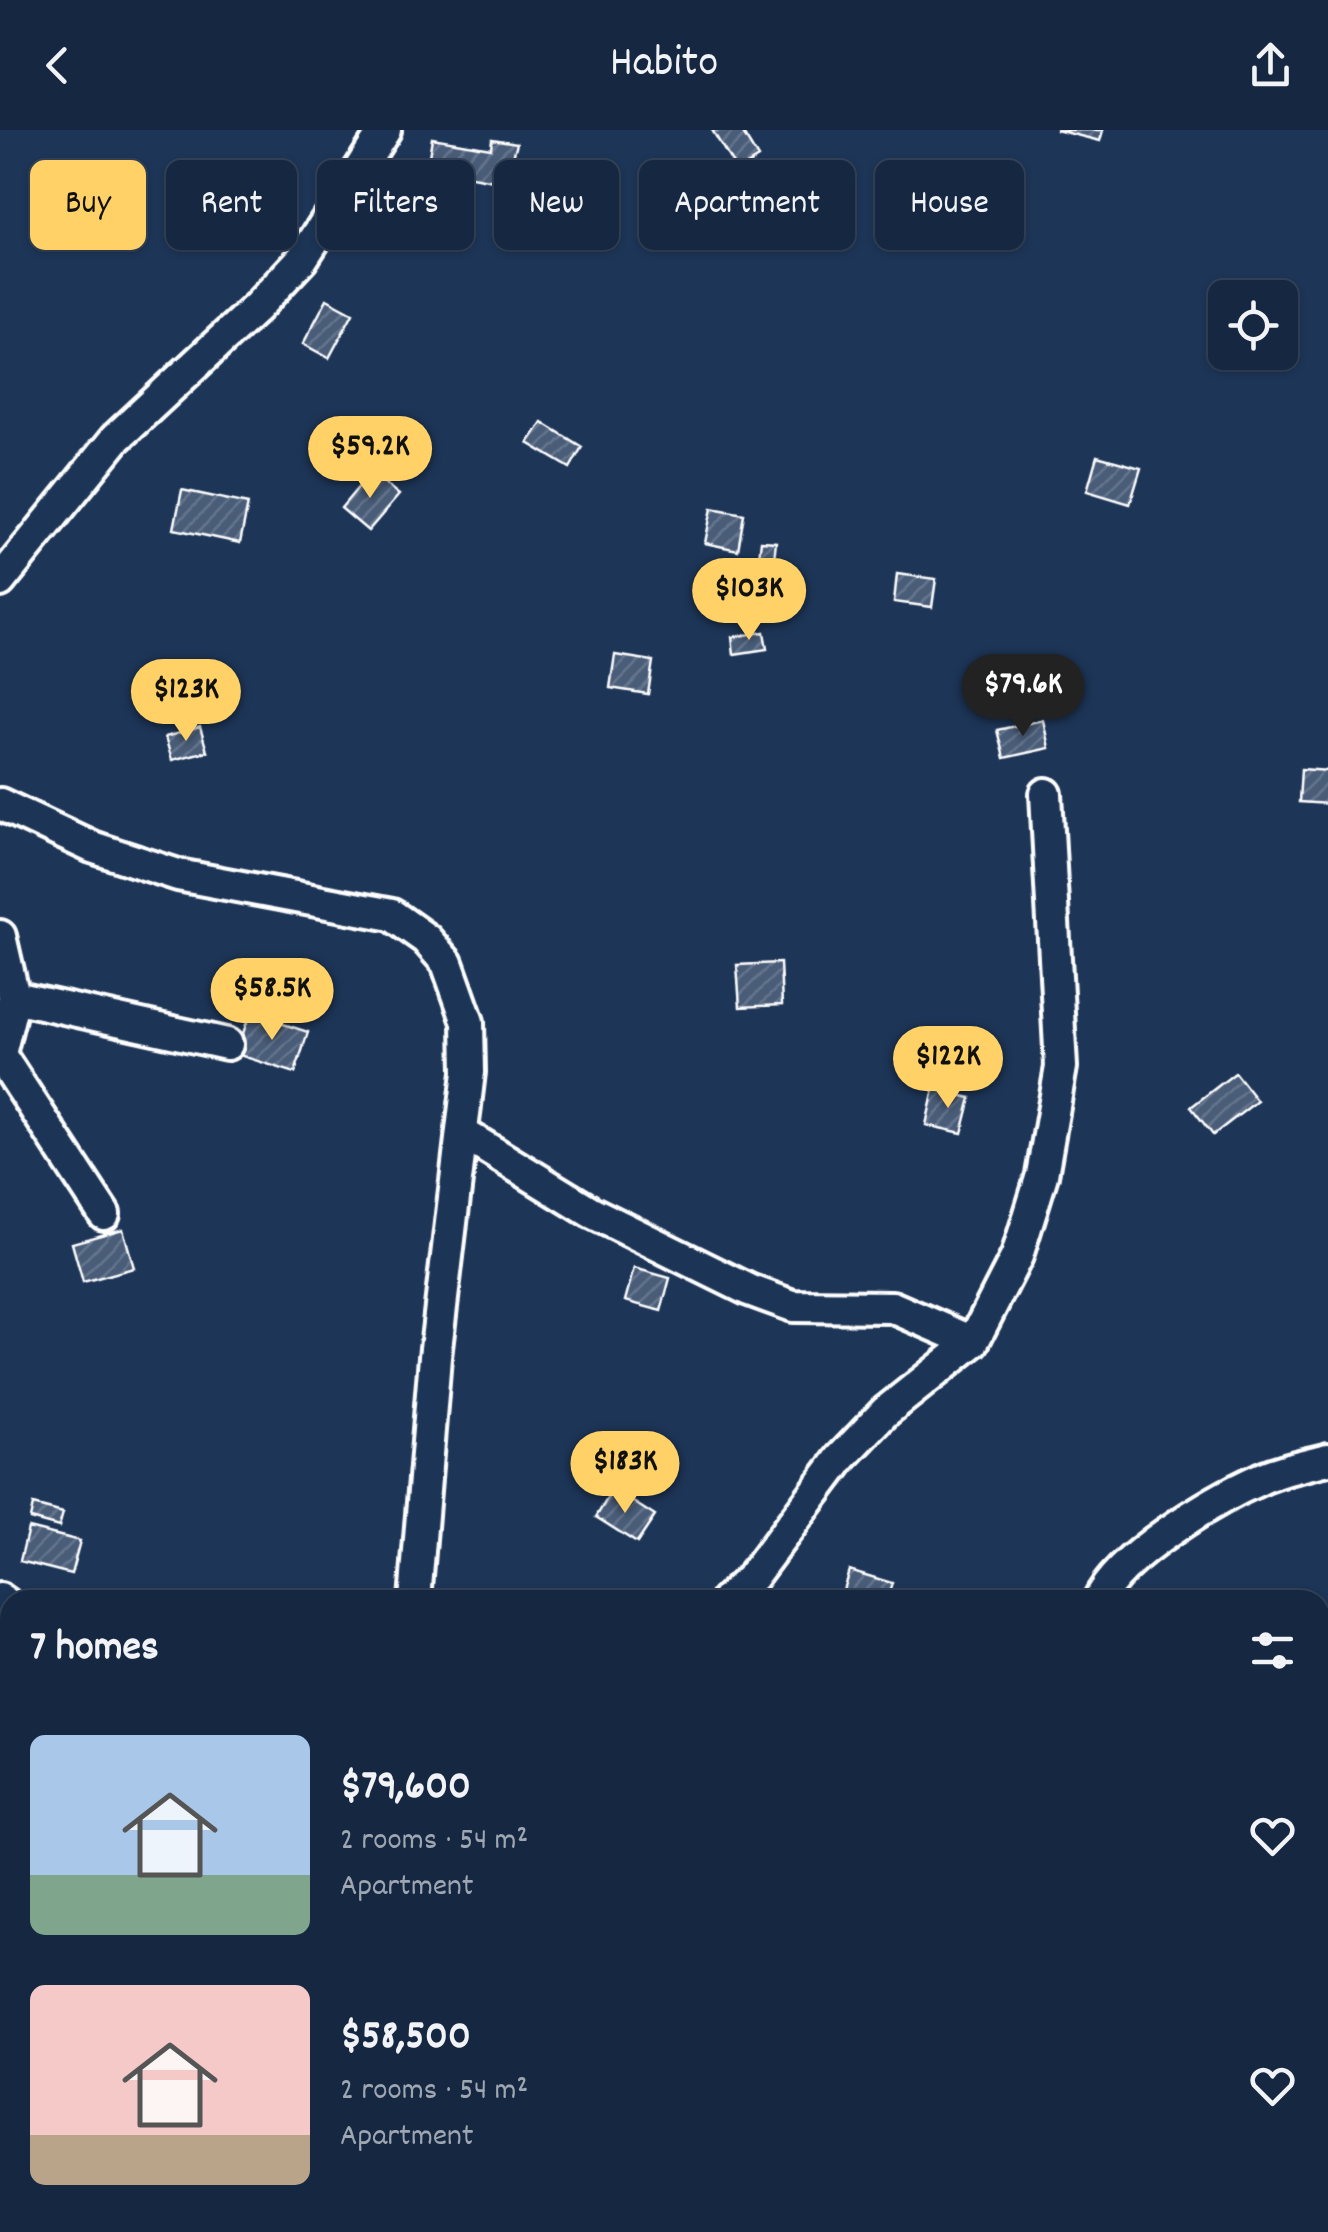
<!DOCTYPE html>
<html lang="en">
<head>
<meta charset="utf-8">
<style>
  body { margin:0; font-family:Dekko,sans-serif; background:#23344c; color:#f1f3f6; height:100vh; display:flex; flex-direction:column; font-size:38px; white-space:nowrap }
  * { box-sizing:border-box; margin:0 }
  p { font-size:32px; color:#9ea6b1 }
  .icon { flex:none; width:55px; height:55px; fill:none; stroke:currentColor; stroke-width:2; stroke-linecap:round; stroke-linejoin:round }
  .map { position:relative; flex:1; overflow:hidden }
  .details { position:absolute; left:0px; top:1460px; width:1330px; height:642px; display:flex; flex-direction:column; background:#162841; border-radius:30px 30px 0 0; box-shadow:0 2px 8px #0004,0 0 0 2px #35445a }
  .details>* { flex:none }
  .top-card { position:absolute; left:30px; top:30px; width:1270px; height:90px; display:flex; gap:20px }
  .buttons { position:absolute; left:1208px; top:150px; display:grid; gap:20px }
  .buttons a { display:grid; place-items:center; width:90px; height:90px; border-radius:15px; background:#162841; box-shadow:0 2px 8px #0004,0 0 0 2px #35445a; font-size:50px }
  .price { position:absolute; translate:-50% -85px; padding:0 22px; border-radius:35px; background:#ffd166; color:#111; font-size:32px; line-height:65px; filter:drop-shadow(0 2px 5px #0008) }
  .price::after { content:''; position:absolute; left:50%; top:60px; width:30px; height:22px; margin-left:-15px; background:inherit; clip-path:polygon(0 0,100% 0,50% 100%) }
  .price.current { background:#222; color:#fff }
  ul { padding:0; list-style:none }
  li { display:flex; align-items:center; gap:30px; height:250px; padding:0 30px }
  li span { display:grid; place-items:center; flex:none; width:280px; height:200px; border-radius:15px; color:#555 }
  li>.icon { margin-inline-start:auto }
  span .icon { width:120px; height:120px; fill:#fffc; stroke-width:1 }
  li b { font-size:42px }
  h2 { display:flex; justify-content:space-between; align-items:center; height:120px; padding:0 30px; font-size:42px }
  .tag { padding:0 35px; border-radius:15px; background:#162841; box-shadow:0 2px 8px #0004,0 0 0 2px #35445a; font-size:35px; line-height:90px }
  .tag.current { background:#ffd166; color:#111 }
  header { display:flex; justify-content:space-between; align-items:center; height:130px; padding:0 30px; background:#162841; font-size:45px; font-weight:600 }
  .map>svg:first-child { display:block }
  .building { fill:url(#building-hatch); stroke:#fff; stroke-width:2.5 }
  .lines { fill:none; stroke-linecap:round; stroke-linejoin:round }
  .street-casing { stroke:#fff; stroke-width:38 }
  .street { stroke:#1d3557; stroke-width:30 }
</style>
</head>
<body>
<header><svg class="icon" aria-label="back" viewBox="0 0 24 24"><path d="M15 5l-7 7 7 7"/></svg>Habito<svg class="icon" aria-label="share" viewBox="0 0 24 24"><path d="M12 15V3M7 8l5-5 5 5M5 13v7h14v-7"/></svg></header>
<div class="map">
<svg width="1328" height="2102" viewBox="0 0 1328 2102">
  <defs>
    <pattern id="building-hatch" width="6" height="6" patternUnits="userSpaceOnUse" patternTransform="scale(2.5)"><rect width="6" height="6" fill="#4a5d79"/><path d="M-1 1l2-2M0 6l6-6M5 7l2-2" fill="none" stroke="#65758d"/></pattern>
  </defs>
  <rect width="100%" height="100%" fill="#1d3557"/>
  <filter id="ink" filterUnits="userSpaceOnUse"><feTurbulence type="fractalNoise" baseFrequency=".01" numOctaves="2"/><feDisplacementMap in="SourceGraphic" scale="20" xChannelSelector="R" yChannelSelector="G"/><feConvolveMatrix kernelMatrix="1 2 1 2 8 2 1 2 1" color-interpolation-filters="sRGB"/></filter>
  <g filter="url(#ink)">
    <path class="building" d="M 712,0 L 741,0 L 758,28 L 737,41 Z
      M 1056,0 L 1103,0 L 1100,11 Z
      M 432,8 L 491,18 L 492,9 L 517,13 L 505,53 L 427,39 Z
      M 230,79 L 247,86 L 232,117 L 215,109 Z
      M 327,169 L 353,183 L 329,228 L 303,214 Z
      M 542,292 L 582,317 L 570,338 L 528,313 Z
      M 1097,326 L 1141,338 L 1130,374 L 1087,361 Z
      M 371,342 L 399,365 L 368,401 L 341,378 Z
      M 182,360 L 248,374 L 240,413 L 174,399 Z
      M 712,378 L 744,384 L 738,420 L 705,413 Z
      M 761,411 L 776,412 L 774,429 L 759,427 Z
      M 897,444 L 936,449 L 932,477 L 894,472 Z
      M 764,502 L 767,519 L 734,524 L 732,507 Z
      M 615,525 L 653,531 L 648,564 L 610,558 Z
      M 193,565 L 198,582 L 164,592 L 159,576 Z
      M 1043,590 L 1049,618 L 1004,628 L 997,600 Z
      M 200,597 L 207,621 L 172,630 L 165,607 Z
      M 1301,639 L 1328,641 L 1328,674 L 1299,672 Z
      M 780,833 L 782,875 L 740,877 L 737,835 Z
      M 250,883 L 308,902 L 295,943 L 236,924 Z
      M 1235,943 L 1257,971 L 1213,1005 L 1191,977 Z
      M 934,959 L 971,968 L 962,1003 L 926,995 Z
      M 123,1099 L 134,1138 L 83,1152 L 72,1113 Z
      M 634,1138 L 670,1148 L 661,1181 L 625,1171 Z
      M 613,1359 L 655,1386 L 637,1413 L 596,1387 Z
      M 33,1375 L 63,1383 L 59,1397 L 30,1389 Z
      M 28,1398 L 80,1411 L 71,1444 L 20,1431 Z
      M 849,1440 L 892,1453 L 887,1470 L 840,1470 Z"/>
    <g class="lines">
      <g class="street-casing">
        <path id="street" d="M 0,451 L 115,309 L 257,177 L 302,129 L 385,0
          M 0,674 L 92,717 L 178,745 L 392,785 L 426,809 L 447,833 L 468,892 L 469,942 L 435,1227 L 415,1470
          M 0,806 L 14,867 L 0,924
          M 14,867 L 227,914
          M 0,925 L 104,1084
          M 462,1003 L 591,1082 L 749,1160 L 793,1176 L 892,1177 L 973,1212
          M 0,1469 L 10,1476
          M 727,1470 L 752,1447 L 841,1328 L 885,1282 L 973,1212 L 1017,1126 L 1042,1045 L 1061,937 L 1046,664
          M 1099,1470 C 1118,1427 1215,1369 1260,1349 C 1281,1339 1306,1335 1328,1329
          M 0,1963 L 10,1960
          M 414,2092 L 423,2102
          M 330,2102 L 333,2092
          M 616,2102 L 623,2092"/>
      </g>
      <use href="#street" class="street"/>
    </g>
  </g>
</svg>
<div class="buttons">
<a><svg class="icon" aria-label="locate" viewBox="0 0 24 24"><circle cx="12" cy="12" r="6"/><path d="M12 2v4M12 18v4M2 12h4M18 12h4"/></svg></a>
</div>
<b class="price" style="left:370px;top:371px">$59.2K</b>
<b class="price" style="left:749px;top:513px">$103K</b>
<b class="price current" style="left:1023px;top:609px">$79.6K</b>
<b class="price" style="left:186px;top:614px">$123K</b>
<b class="price" style="left:272px;top:913px">$58.5K</b>
<b class="price" style="left:948px;top:981px">$122K</b>
<b class="price" style="left:625px;top:1386px">$183K</b>
<div class="top-card">
<a class="tag current">Buy</a>
<a class="tag">Rent</a>
<a class="tag">Filters</a>
<a class="tag">New</a>
<a class="tag">Apartment</a>
<a class="tag">House</a>
</div>
<section class="details">
<h2>7 homes<svg class="icon" aria-label="filters" viewBox="0 0 24 24"><path d="M4 7h16M4 17h16"/><circle cx="9" cy="7" r="2"/><circle cx="15" cy="17" r="2"/></svg></h2>
<ul>
<li><span style="background:linear-gradient(#a9c7e8 70%,#7fa58c 0)"><svg class="icon" aria-label="home" viewBox="0 0 24 24"><path d="M3 11l9-7 9 7M6 9v11h12V9"/></svg></span><div><b>$79,600</b><p>2 rooms · 54 m²</p><p>Apartment</p></div><svg class="icon" aria-label="heart" viewBox="0 0 24 24"><path d="M12 20l-8-8c-3-5 5-10 8-4 3-6 11-1 8 4z"/></svg></li>
<li><span style="background:linear-gradient(#f6c9c9 75%,#b9a48a 0)"><svg class="icon" aria-label="home" viewBox="0 0 24 24"><path d="M3 11l9-7 9 7M6 9v11h12V9"/></svg></span><div><b>$58,500</b><p>2 rooms · 54 m²</p><p>Apartment</p></div><svg class="icon" aria-label="heart" viewBox="0 0 24 24"><path d="M12 20l-8-8c-3-5 5-10 8-4 3-6 11-1 8 4z"/></svg></li>
</ul>
</section>
</div>
</body>
</html>
